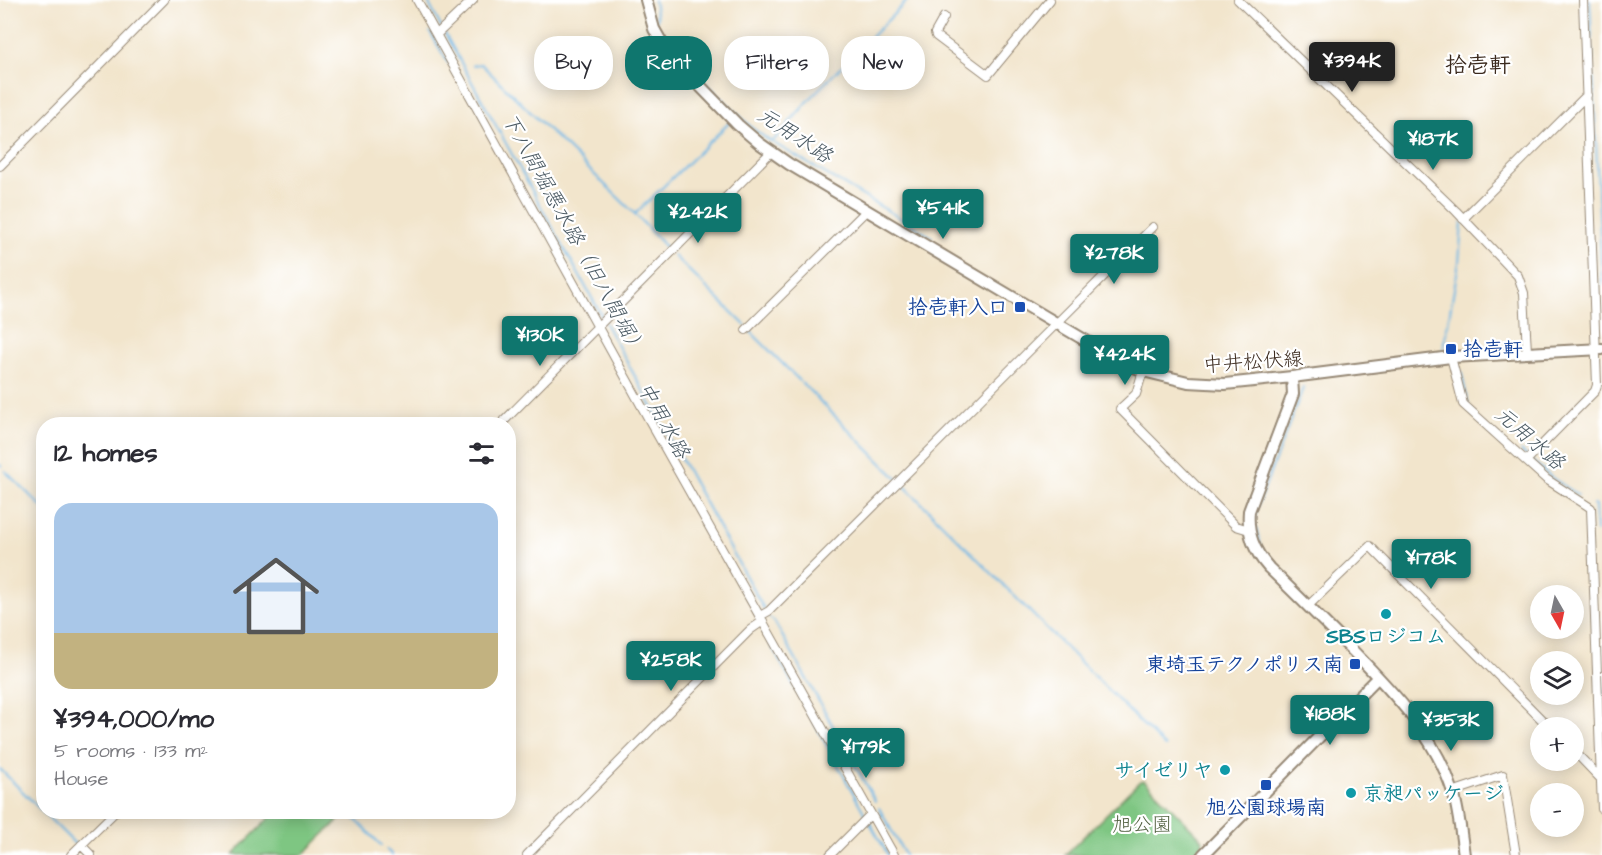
<!DOCTYPE html>
<html lang="en">
<head>
<meta charset="utf-8">
<style>
  body { margin:0; font-family:"Architects Daughter","Klee One",sans-serif; background:#f7f7f7; color:#2b2b33; height:100vh; display:flex; flex-direction:column; font-size:22px; white-space:nowrap }
  * { box-sizing:border-box; margin:0 }
  p { font-size:20px; color:#7c7c81 }
  .icon { flex:none; width:33px; height:33px; fill:none; stroke:currentColor; stroke-width:2; stroke-linecap:round; stroke-linejoin:round }
  .map { position:relative; flex:1; overflow:hidden }
  .sheet { position:absolute; left:36px; top:417px; width:480px; height:402px; display:flex; flex-direction:column; background:#fff; border-radius:24px; box-shadow:0 3px 15px #0003 }
  .sheet>* { flex:none }
  .banner { position:absolute; left:534px; top:36px; width:570px; height:54px; display:flex; gap:12px }
  .needle { width:39px; rotate:171deg }
  .tools { position:absolute; left:1530px; top:585px; display:grid; gap:12px }
  .tools a { display:grid; place-items:center; width:54px; height:54px; border-radius:50%; background:#fff; box-shadow:0 3px 15px #0003; font-size:30px }
  .price { position:absolute; translate:-50% -51px; padding:0 14px; border-radius:6px; background:#0f766e; color:#fff; font-size:20px; line-height:39px; filter:drop-shadow(0 2px 3px #0008) }
  .price::after { content:''; position:absolute; left:50%; top:36px; width:18px; height:14px; margin-left:-9px; background:inherit; clip-path:polygon(0 0,100% 0,50% 100%) }
  .price.active { background:#222; color:#fff }
  ul { padding:0; list-style:none }
  li { display:grid; align-content:center; gap:12px; height:318px; padding:0 18px }
  li span { display:grid; place-items:center; height:186px; border-radius:18px; color:#555 }
  li>.icon { margin-inline-start:auto }
  span .icon { width:108px; height:108px; fill:#fffc; stroke-width:1 }
  li b { font-size:26px }
  h2 { display:flex; justify-content:space-between; align-items:center; height:72px; padding:0 18px; font-size:26px }
  .pill { padding:0 21px; border-radius:24px; background:#fff; box-shadow:0 3px 15px #0003; font-size:21px; line-height:54px }
  .pill.active { background:#0f766e; color:#fff }
  .map>svg:first-child { display:block }
  .green { fill:#7ec682; stroke:#5c7850; stroke-width:1.5 }
  .lines { fill:none; stroke-linecap:round; stroke-linejoin:round }
  .stream { stroke:#6db7e6; stroke-width:2 }
  .street-casing { stroke:#968875; stroke-width:10 }
  .secondary-casing { stroke:#968875; stroke-width:14 }
  .street { stroke:#fff; stroke-width:8 }
  .secondary { stroke:#fff; stroke-width:10 }
  .transit-dot { fill:#1a4fb4; stroke:#fff; stroke-width:2 }
  .culture-dot { fill:#0f9aa8; stroke:#fff; stroke-width:2 }
  .labels { text-anchor:middle; stroke-width:4.5; stroke-linejoin:round; paint-order:stroke }
  .transit-label { font-size:20px; font-weight:bold; fill:#164399; stroke:#fff; text-anchor:end }
  .street-label { font-size:20px; fill:#3b2a1e; stroke:#fff }
  .culture-label { font-size:20px; font-weight:bold; fill:#0d838f; stroke:#fff }
  .park-label { font-size:20px; fill:#526141; stroke:#fff }
  .water-label { font-size:21px; font-style:italic; fill:#4c5b64; stroke:#fff }
  .quarter-label { font-size:22px; font-weight:bold; fill:#3b2a1e; stroke:#fff }
</style>
</head>
<body>
<div class="map">
<svg width="1602" height="855" viewBox="0 0 1602 855">
  <rect width="100%" height="100%" fill="#fff"/>
  <filter id="ink" filterUnits="userSpaceOnUse"><feTurbulence type="fractalNoise" baseFrequency=".0167" numOctaves="2"/><feDisplacementMap in="SourceGraphic" scale="12" xChannelSelector="R" yChannelSelector="G"/><feConvolveMatrix kernelMatrix="1 2 1 2 8 2 1 2 1" color-interpolation-filters="sRGB"/></filter>
  <filter id="wash" filterUnits="userSpaceOnUse"><feTurbulence type="fractalNoise" baseFrequency=".008" numOctaves="4" result="noise"/><feDisplacementMap in="SourceGraphic" scale="24" xChannelSelector="R" yChannelSelector="G"/><feGaussianBlur stdDeviation="1.35" result="paint"/><feColorMatrix in="noise" values="0 0 0 0 0 0 0 0 0 0 0 0 0 0 0 0 0 1.4 0 .05"/><feComposite in="paint" operator="in"/></filter>
  <g filter="url(#wash)">
    <rect width="100%" height="100%" fill="#f2e5cc"/>
    <path class="green" d="M 1144,780 L 1203,840 L 1201,848 L 1194,855 L 1065,855 L 1140,781 Z
      M 275,812 L 341,812 L 344,815 L 303,855 L 233,855 Z"/>
    <g class="lines">
      <path class="stream" d="M 427,0 L 441,27
        M 654,0 L 657,20
        M 1590,0 L 1602,284
        M 430,32 L 448,63
        M 444,32 L 603,318
        M 671,49 L 751,127 L 767,139 L 932,237
        M 473,65 L 481,64 L 635,214 L 669,251
        M 774,140 L 818,90 L 908,0
        M 635,214 L 730,122
        M 673,255 L 746,326
        M 605,323 C 659,418 711,514 764,609
        M 750,331 L 1165,747
        M 1443,350 L 1459,262 L 1462,222
        M 1461,371 L 1468,403
        M 1521,451 L 1551,477 L 1578,495
        M 0,465 L 1,466
        M 5,471 L 44,509
        M 1593,505 L 1595,506 L 1596,531
        M 1261,547 L 1254,521 L 1257,507 L 1303,388
        M 769,618 L 774,621 L 875,801
        M 764,632 L 866,816
        M 1601,678 L 1602,696
        M 0,769 L 78,847
        M 879,808 L 905,855
        M 348,812 L 381,845
        M 875,819 L 882,814
        M 869,821 L 888,855
        M 386,849 L 392,855"/>
    </g>
  </g>
  <g filter="url(#ink)">
    <g class="lines">
      <g class="street-casing">
        <path id="street" d="M 417,0 L 652,425 L 894,855
          M 1238,0 L 1456,211 L 1518,276 L 1524,293 L 1527,352
          M 944,17 L 935,33 L 936,36 L 988,75 L 1050,0
          M 437,34 L 473,0
          M 0,166 L 164,0
          M 1463,219 L 1587,95
          M 746,330 L 866,211
          M 1451,357 L 1463,404 L 1546,479 L 1591,508 L 1602,809
          M 1143,371 L 1136,394 L 1120,409 L 1236,526 L 1249,530
          M 501,424 L 771,152
          M 1526,461 L 1595,391 L 1597,385 L 1583,0
          M 1308,606 L 1370,546 L 1550,728
          M 760,616 L 769,611 L 1153,227
          M 1574,751 L 1600,778
          M 1452,792 L 1503,775 L 1516,855
          M 81,845 L 91,855
          M 71,855 L 115,812
          M 527,855 L 750,630 L 763,621
          M 830,855 L 871,814"/>
      </g>
      <g class="secondary-casing">
        <path id="secondary" d="M 646,0 L 654,29 L 667,52 L 738,125 L 759,143 L 789,164 L 960,266 L 1115,358 L 1143,371 L 1188,382 L 1225,384 L 1292,377 L 1451,357 L 1602,349
          M 1292,377 L 1293,394 L 1249,511 C 1247,534 1254,551 1269,568 C 1296,594 1323,621 1350,648 C 1392,691 1434,733 1453,792 C 1459,812 1461,834 1464,855
          M 1203,855 L 1378,677"/>
      </g>
      <use href="#street" class="street"/>
      <use href="#secondary" class="secondary"/>
    </g>
  </g>
  <g class="transit-dot">
    <rect x="1014" y="301" width="12" height="12" rx="3"/>
    <rect x="1445" y="343" width="12" height="12" rx="3"/>
    <rect x="1349" y="658" width="12" height="12" rx="3"/>
    <rect x="1260" y="779" width="12" height="12" rx="3"/>
  </g>
  <g class="culture-dot">
    <circle cx="1386" cy="614" r="6"/>
    <circle cx="1225" cy="770" r="6"/>
    <circle cx="1351" cy="793" r="6"/>
  </g>
  <g class="labels">
    <g class="transit-label">
      <text x="1008" y="314">拾壱軒入口</text>
      <text x="1463" y="356" text-anchor="start">拾壱軒</text>
      <text x="1343" y="671">東埼玉テクノポリス南</text>
      <text x="1266" y="814" text-anchor="middle">旭公園球場南</text>
    </g>
    <g class="street-label">
      <text transform="translate(1253 361) rotate(-4)" y="7">中井松伏線</text>
    </g>
    <g class="culture-label">
      <text x="1386" y="643">SBSロジコム</text>
      <text x="1213" y="777" text-anchor="end">サイゼリヤ</text>
      <text x="1363" y="800" text-anchor="start">京昶パッケージ</text>
    </g>
    <g class="park-label">
      <text x="1142" y="831">旭公園</text>
    </g>
    <g class="water-label">
      <text transform="translate(795 135) rotate(33)" y="7">元用水路</text>
      <text transform="translate(574 234) rotate(61)" y="7">下八間堀悪水路（旧八間堀）</text>
      <text transform="translate(664 420) rotate(61)" y="7">中用水路</text>
      <text transform="translate(1530 438) rotate(41)" y="7">元用水路</text>
    </g>
    <g class="quarter-label">
      <text x="1478" y="72">拾壱軒</text>
    </g>
  </g>
</svg>
<div class="tools">
<a><svg class="needle" viewBox="-14 -14 28 28"><path d="M0-13l5 13h-10z" fill="#e53935"/><path d="M0 13l5-13h-10z" fill="#7c7c81"/></svg></a>
<a><svg class="icon" aria-label="layers" viewBox="0 0 24 24"><path d="M12 4l9 5-9 5-9-5zM3 14l9 5 9-5"/></svg></a>
<a>+</a>
<a>−</a>
</div>
<b class="price active" style="left:1352px;top:93px">¥394K</b>
<b class="price" style="left:1433px;top:171px">¥187K</b>
<b class="price" style="left:943px;top:240px">¥541K</b>
<b class="price" style="left:698px;top:244px">¥242K</b>
<b class="price" style="left:1114px;top:285px">¥278K</b>
<b class="price" style="left:540px;top:367px">¥130K</b>
<b class="price" style="left:1125px;top:386px">¥424K</b>
<b class="price" style="left:1431px;top:590px">¥178K</b>
<b class="price" style="left:671px;top:692px">¥258K</b>
<b class="price" style="left:1330px;top:746px">¥188K</b>
<b class="price" style="left:1451px;top:752px">¥353K</b>
<b class="price" style="left:866px;top:779px">¥179K</b>
<div class="banner">
<a class="pill">Buy</a>
<a class="pill active">Rent</a>
<a class="pill">Filters</a>
<a class="pill">New</a>
</div>
<section class="sheet">
<h2>12 homes<svg class="icon" aria-label="filters" viewBox="0 0 24 24"><path d="M4 7h16M4 17h16"/><circle cx="9" cy="7" r="2"/><circle cx="15" cy="17" r="2"/></svg></h2>
<ul>
<li><span style="background:linear-gradient(#a9c7e8 70%,#c2b280 0)"><svg class="icon" aria-label="home" viewBox="0 0 24 24"><path d="M3 11l9-7 9 7M6 9v11h12V9"/></svg></span><div><b>¥394,000/mo</b><p>5 rooms · 133 m²</p><p>House</p></div></li>
</ul>
</section>
</div>
</body>
</html>
